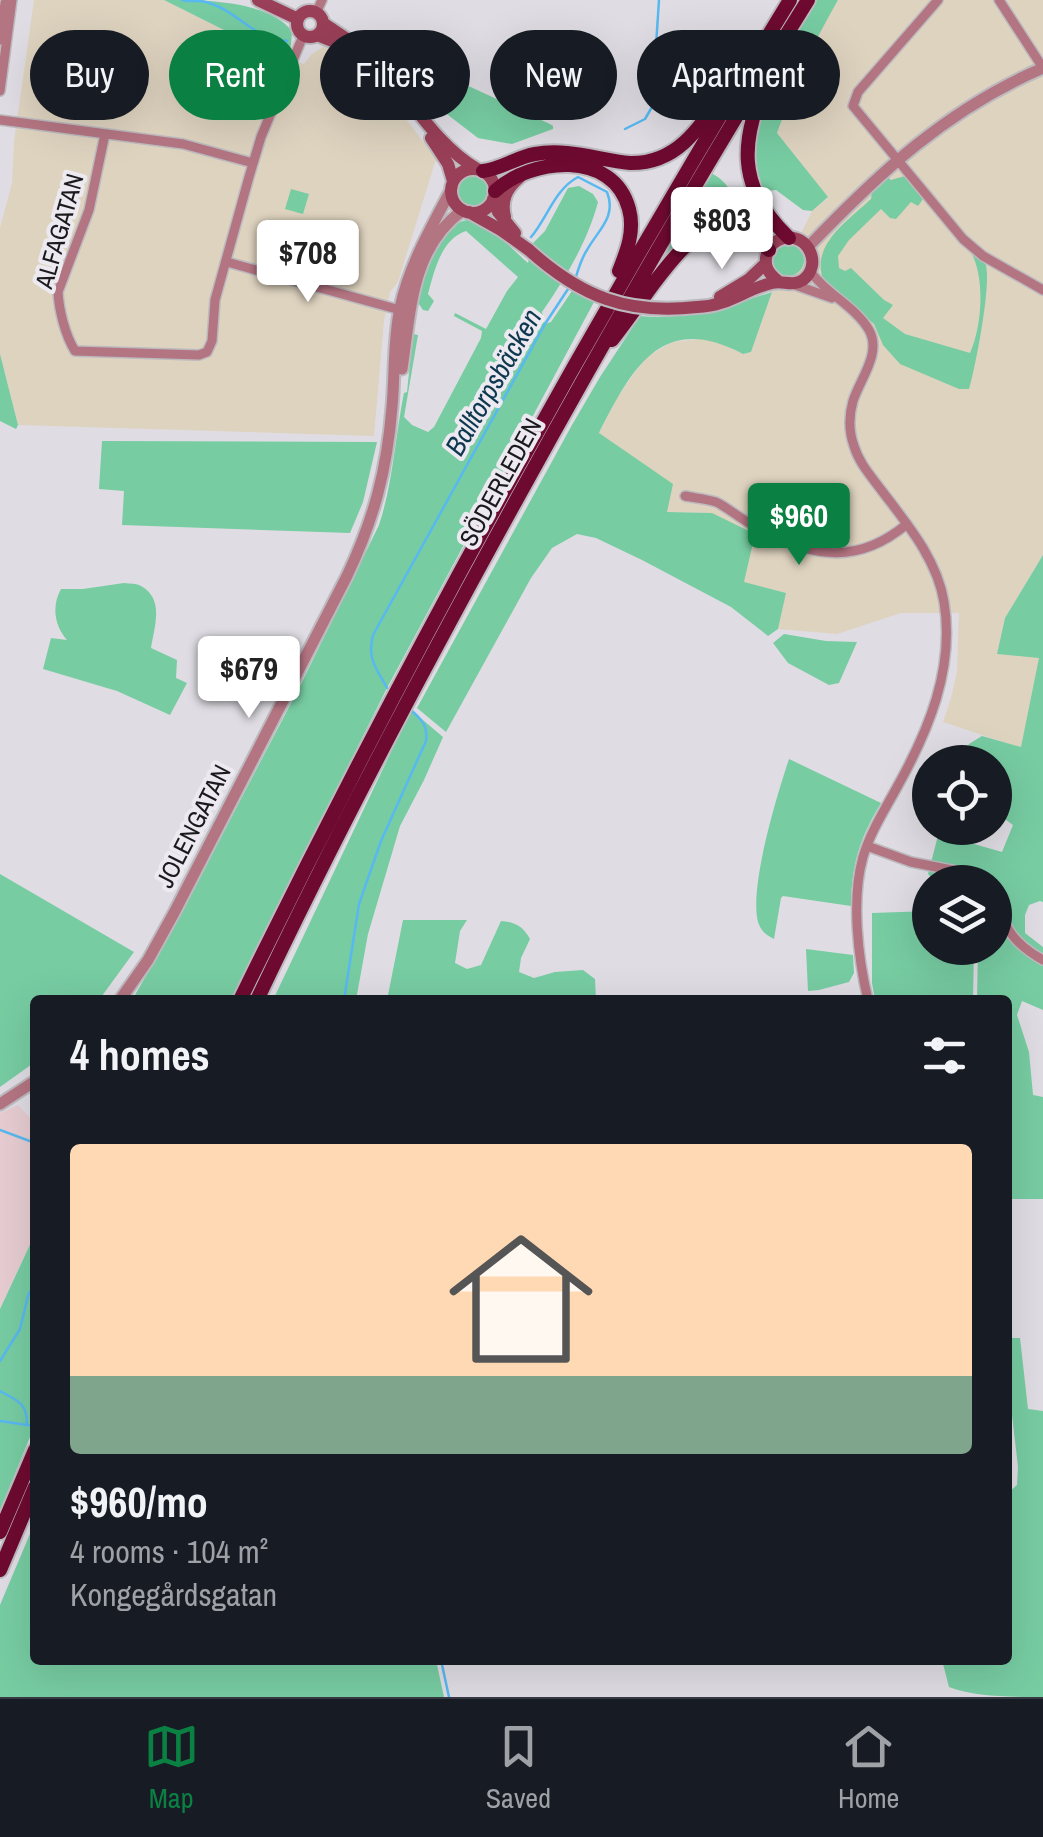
<!DOCTYPE html>
<html lang="en">
<head>
<meta charset="utf-8">
<style>
  body { margin:0; font-family:"Archivo Narrow",sans-serif; background:#20242c; color:#f1f3f6; height:100vh; display:flex; flex-direction:column; font-size:38px; white-space:nowrap }
  * { box-sizing:border-box; margin:0 }
  p { font-size:32px; color:#9ea1a6 }
  .icon { flex:none; width:55px; height:55px; fill:none; stroke:currentColor; stroke-width:2; stroke-linecap:round; stroke-linejoin:round }
  .map { position:relative; flex:1; overflow:hidden }
  .side { position:absolute; left:30px; top:995px; width:982px; height:670px; display:flex; flex-direction:column; background:#171b24; border-radius:10px; box-shadow:0 10px 40px #0002 }
  .side>* { flex:none }
  .guide { position:absolute; left:30px; top:30px; width:985px; height:90px; display:flex; gap:20px }
  .fabs { position:absolute; left:912px; top:745px; display:grid; gap:20px }
  .fabs a { display:grid; place-items:center; width:100px; height:100px; border-radius:50%; background:#171b24; box-shadow:0 10px 40px #0002; font-size:50px }
  .price { position:absolute; translate:-50% -85px; padding:0 22px; border-radius:10px; background:#fff; color:#222; font-size:32px; line-height:65px; filter:drop-shadow(0 2px 5px #0008) }
  .price::after { content:''; position:absolute; left:50%; top:60px; width:30px; height:22px; margin-left:-15px; background:inherit; clip-path:polygon(0 0,100% 0,50% 100%) }
  .price.active { background:#0b8043; color:#fff }
  ul { padding:0; list-style:none }
  li { display:grid; align-content:center; gap:20px; height:530px; padding:0 40px }
  li span { display:grid; place-items:center; height:310px; border-radius:10px; color:#555 }
  li>.icon { margin-inline-start:auto }
  span .icon { width:180px; height:180px; fill:#fffc; stroke-width:1 }
  li b { font-size:42px }
  h2 { display:flex; justify-content:space-between; align-items:center; height:120px; padding:0 40px; font-size:42px }
  .tag { padding:0 35px; border-radius:45px; background:#171b24; box-shadow:0 10px 40px #0002; font-size:35px; line-height:90px }
  .tag.active { background:#0b8043; color:#fff }
  .dock { display:flex; justify-content:space-around; align-items:center; height:140px; border-top:2px solid #363941; background:#171b24; font-size:28px; color:#9ea1a6 }
  .dock a { display:grid; justify-items:center; gap:5px }
  .dock .active { color:#0b8043 }
  .map>svg:first-child { display:block }
  .commercial { fill:#e7cdd2 }
  .industrial { fill:#ded3bf }
  .green { fill:#77cca2 }
  .lines { fill:none; stroke-linecap:round; stroke-linejoin:round }
  .stream { stroke:#58b8f0; stroke-width:2.5 }
  .minor-casing { stroke:#bcbabf; stroke-width:12 }
  .tertiary-casing { stroke:#bcbabf; stroke-width:15 }
  .secondary-casing { stroke:#bcbabf; stroke-width:16 }
  .trunk-casing { stroke:#bcbabf; stroke-width:18 }
  .minor { stroke:#b47582; stroke-width:9 }
  .tertiary { stroke:#b47582; stroke-width:11 }
  .secondary { stroke:#993f58; stroke-width:12 }
  .trunk { stroke:#6e0a30; stroke-width:14 }
  .secondary-bridge-casing { stroke:#bcbabf; stroke-width:16; stroke-linecap:butt }
  .secondary-bridge { stroke:#993f58; stroke-width:12 }
  .labels { text-anchor:middle; stroke-width:8; stroke-linejoin:round; paint-order:stroke }
  .street-label { font-size:25px; fill:#1a191b; stroke:#eceaf0 }
  .water-label { font-size:28px; font-style:italic; fill:#0e384f; stroke:#eceaf0 }
</style>
</head>
<body>
<div class="map">
<svg width="1043" height="1697" viewBox="0 0 1043 1697">
  <rect width="100%" height="100%" fill="#dfdde3"/>
  <path class="commercial" d="M 18,1105 L 35,1123 L 35,1234 L 0,1308 L 0,1113 Z"/>
  <path class="industrial" d="M 34,0 L 164,0 L 268,52 L 304,64 L 312,54 L 329,43 L 348,50 L 377,80 L 436,159 L 398,282 L 390,292 L 384,321 L 374,436 L 18,425 L 0,354 L 0,228 L 12,183 L 14,141 Z
    M 838,0 L 1043,0 L 1043,555 L 1005,618 L 997,654 L 1040,657 L 1021,748 L 943,722 L 951,698 L 957,672 L 959,613 L 901,613 L 837,634 L 778,629 L 786,593 L 744,583 L 712,513 L 667,512 L 599,433 L 618,396 L 645,358 L 672,342 L 700,339 L 718,341 L 743,354 L 751,352 L 772,292 L 812,211 L 828,198 L 777,133 L 796,80 L 816,36 Z"/>
  <path class="green" d="M 164,0 C 204,0 267,0 292,31 L 291,45 L 287,58 L 268,52 Z
    M 817,0 L 838,0 C 813,43 794,86 777,133 L 828,197 L 812,211 L 803,210 L 776,190 L 760,192 C 735,127 784,54 817,0 Z
    M 432,69 L 550,124 L 553,126 L 553,129 L 512,144 L 478,138 L 435,105 L 430,87 Z
    M 711,173 C 728,181 739,200 735,219 C 700,212 683,240 664,263 C 654,276 643,288 633,301 Z
    M457 190a16 16 0 1 1 32 0a16 16 0 1 1-32 0Z
    M 886,176 L 891,180 L 905,176 L 923,199 L 918,206 L 911,202 L 896,219 L 890,218 L 881,209 L 849,240 L 838,256 L 839,268 L 845,271 L 851,268 L 884,300 L 893,305 L 883,318 L 905,334 L 970,353 C 982,326 985,280 972,254 C 978,257 982,258 985,263 C 993,278 975,370 969,389 L 959,389 L 900,364 L 883,345 L 874,324 L 824,282 C 809,245 848,221 871,199 L 872,191 Z
    M 579,186 L 593,194 L 598,202 C 587,243 566,277 542,312 L 545,324 L 551,322 L 572,291 L 594,302 L 387,688 L 231,1000 L 132,1000 L 172,931 L 301,684 L 379,525 C 393,483 395,437 404,393 L 407,392 L 413,334 L 418,335 L 404,417 L 412,425 L 428,432 L 434,427 L 481,338 L 482,331 L 454,316 L 455,313 L 486,329 L 507,291 L 518,277 L 466,231 C 441,239 434,272 428,294 L 434,301 L 428,311 L 423,310 C 419,304 417,303 417,296 C 418,276 445,218 470,220 C 488,222 514,251 528,263 L 533,243 L 545,231 L 568,188 Z
    M 291,189 L 309,194 L 303,214 L 285,209 Z
    M772 260a16 16 0 1 1 32 0a16 16 0 1 1-32 0Z
    M 772,292 L 751,352 L 743,354 C 662,311 632,368 599,433 L 673,484 L 667,512 L 712,513 L 755,534 L 744,582 L 786,593 L 778,629 L 768,636 L 731,607 L 642,560 L 596,538 L 577,534 L 552,548 L 531,578 L 446,732 L 417,708 L 572,425 L 600,377 L 640,316 C 686,321 729,306 772,292 Z
    M 0,354 L 18,425 L 16,429 L 0,421 Z
    M 102,441 L 377,442 L 363,502 L 350,533 L 122,525 L 124,491 L 99,489 Z
    M 1043,555 L 1043,902 L 1040,901 L 1029,905 L 1025,915 L 1025,933 L 1043,947 L 1043,1010 L 1022,1001 L 1017,1015 L 1029,1052 L 1033,1095 L 1043,1097 L 1043,1199 L 1009,1199 L 1008,1138 L 1011,1137 L 1012,1126 L 1008,1126 L 1008,1000 L 977,1000 L 978,948 L 995,948 L 995,882 L 936,882 L 928,874 L 940,828 L 966,828 L 974,844 L 1002,852 L 1013,825 L 995,812 L 995,762 L 971,762 L 963,758 L 969,744 L 982,736 L 1021,747 L 1039,658 L 997,654 L 1005,618 Z
    M 124,583 C 130,584 136,583 141,586 C 165,599 154,628 151,648 L 177,660 L 176,678 L 187,683 L 170,715 L 117,691 L 43,669 L 51,638 L 67,640 C 55,626 51,607 61,589 L 83,589 Z
    M 784,634 L 826,641 L 857,642 L 839,683 L 829,685 L 788,663 L 773,643 Z
    M 411,710 L 443,737 L 424,780 L 400,826 L 368,934 L 356,1000 L 273,1000 Z
    M 789,759 L 881,803 C 859,840 852,863 851,906 L 783,896 L 781,898 L 774,939 C 766,935 761,931 758,922 C 749,887 777,795 789,759 Z
    M 0,874 L 134,952 L 99,1000 L 35,1000 L 35,1062 L 0,1087 Z
    M 930,911 L 930,948 L 974,948 L 973,1000 L 875,1000 L 872,983 L 872,913 Z
    M 403,920 L 467,920 L 460,931 L 455,963 L 467,969 L 481,965 L 501,921 C 516,922 523,927 530,939 L 521,958 L 519,972 L 534,978 L 555,972 L 583,970 L 595,979 L 596,1000 L 387,1000 Z
    M 806,949 L 853,955 L 854,973 L 849,982 L 819,990 L 808,991 Z
    M 35,1234 L 35,1425 L 0,1510 L 0,1309 Z
    M 1008,1338 L 1020,1338 L 1028,1409 L 1043,1411 L 1043,1697 C 1013,1697 974,1697 949,1687 L 942,1660 L 1008,1660 L 1008,1493 L 1017,1485 L 1018,1467 L 1008,1380 Z
    M 35,1522 L 35,1660 L 436,1660 L 444,1697 L 0,1697 L 0,1605 Z"/>
  <g class="lines">
    <path class="stream" d="M 182,0 C 190,2 199,0 206,2 C 238,10 250,38 287,41
      M 625,129 L 645,119 L 652,107 L 659,0
      M 531,237 C 548,217 554,190 578,177 L 607,192 C 617,217 598,230 587,250 C 581,259 578,270 575,280
      M 387,688 C 376,667 367,660 373,635 L 545,324 L 570,286
      M 344,1000 L 359,904 L 381,841 L 426,741 C 428,725 422,720 411,710
      M 0,1130 L 35,1143
      M 0,1361 L 20,1329 L 28,1296 L 35,1282
      M 0,1391 C 18,1401 27,1403 27,1424
      M 0,1421 L 34,1426
      M 441,1660 L 449,1697"/>
    <g class="minor-casing">
      <path id="minor" d="M 938,0 L 858,92 L 853,106 L 963,239 L 983,256 L 1043,290
        M 999,0 L 1043,68
        M 316,13 L 322,0
        M 0,40 L 5,3
        M 0,91 L 12,0
        M 0,120 L 183,144 L 253,163
        M 105,134 L 89,210 L 58,292 C 59,310 65,335 75,351 L 199,355 L 207,352 L 212,341 L 215,300 L 249,177 L 261,137 L 303,36
        M 227,262 L 400,310
        M 810,271 C 826,294 855,306 869,330 C 882,353 860,379 853,401 C 849,415 849,432 854,446 C 859,463 871,476 882,491 C 907,524 937,559 944,602 C 955,669 928,732 896,789 C 884,811 870,833 863,857 C 851,899 858,958 868,1000
        M 795,285 L 832,298
        M 685,496 C 695,498 706,499 716,502 C 727,507 738,517 749,523 C 805,554 852,570 907,524
        M 867,846 L 911,862 L 982,876 L 989,882
        M 995,897 C 1005,929 1013,943 1043,960"/>
    </g>
    <g class="tertiary-casing">
      <path id="tertiary" d="M 808,247 C 879,173 947,109 1043,68
        M 402,369 C 411,310 411,248 463,210
        M 120,1000 L 148,960 L 175,911 L 347,576 C 374,519 387,470 392,407 C 395,374 393,340 400,308 C 409,265 432,226 452,188
        M 0,1104 L 35,1081"/>
    </g>
    <g class="secondary-casing">
      <path id="secondary" d="M 258,0 L 298,19
        M297 24a13 13 0 1 1 26 0a13 13 0 1 1-26 0Z
        M 323,23 C 342,36 363,48 380,66 C 411,99 436,145 477,169
        M 317,35 L 347,47
        M 431,138 L 448,164 L 453,181
        M451 191a22 22 0 1 1 44 0a22 22 0 1 1-44 0Z
        M 493,199 L 498,212 L 515,233
        M 469,212 L 501,230 L 529,250
        M 505,217 C 501,201 506,189 519,178
        M 720,297 L 748,280 L 766,263
        M 697,307 C 729,306 745,289 772,283 C 783,280 792,287 803,280 C 823,265 808,233 784,238 C 776,240 769,246 767,254 C 763,266 769,274 778,281"/>
    </g>
    <g class="trunk-casing">
      <path id="trunk" d="M 769,76 C 740,138 735,187 789,238
        M 483,171 C 501,169 517,157 535,154 C 567,148 599,160 630,163 C 682,164 704,120 730,82
        M 495,191 C 531,158 613,149 629,209 C 635,231 627,251 619,271
        M 612,340 C 627,321 640,302 654,283 C 684,244 725,192 769,250
        M 240,1000 C 407,658 591,325 790,0
        M 257,1000 C 338,829 427,662 518,497 C 611,328 706,163 808,0
        M 0,1532 L 35,1450
        M 0,1570 L 35,1487"/>
    </g>
    <use href="#minor" class="minor"/>
    <use href="#tertiary" class="tertiary"/>
    <use href="#secondary" class="secondary"/>
    <use href="#trunk" class="trunk"/>
    <g class="secondary-bridge-casing">
      <path id="secondary-bridge" d="M 529,250 C 581,297 628,315 697,307"/>
    </g>
    <use href="#secondary-bridge" class="secondary-bridge"/>
  </g>
  <g class="labels">
    <g class="street-label">
      <text transform="translate(59 231) rotate(-74)" y="9">ALFAGATAN</text>
      <text transform="translate(500 482) rotate(-61)" y="9">SÖDERLEDEN</text>
      <text transform="translate(193 826) rotate(-63)" y="9">JOLENGATAN</text>
    </g>
    <g class="water-label">
      <text transform="translate(493 382) rotate(-60)" y="10">Balltorpsbäcken</text>
    </g>
  </g>
</svg>
<div class="fabs">
<a><svg class="icon" aria-label="locate" viewBox="0 0 24 24"><circle cx="12" cy="12" r="6"/><path d="M12 2v4M12 18v4M2 12h4M18 12h4"/></svg></a>
<a><svg class="icon" aria-label="layers" viewBox="0 0 24 24"><path d="M12 4l9 5-9 5-9-5zM3 14l9 5 9-5"/></svg></a>
</div>
<b class="price" style="left:722px;top:272px">$803</b>
<b class="price" style="left:308px;top:305px">$708</b>
<b class="price active" style="left:799px;top:568px">$960</b>
<b class="price" style="left:249px;top:721px">$679</b>
<div class="guide">
<a class="tag">Buy</a>
<a class="tag active">Rent</a>
<a class="tag">Filters</a>
<a class="tag">New</a>
<a class="tag">Apartment</a>
</div>
<section class="side">
<h2>4 homes<svg class="icon" aria-label="filters" viewBox="0 0 24 24"><path d="M4 7h16M4 17h16"/><circle cx="9" cy="7" r="2"/><circle cx="15" cy="17" r="2"/></svg></h2>
<ul>
<li><span style="background:linear-gradient(#ffd9b3 75%,#7fa58c 0)"><svg class="icon" aria-label="home" viewBox="0 0 24 24"><path d="M3 11l9-7 9 7M6 9v11h12V9"/></svg></span><div><b>$960/mo</b><p>4 rooms · 104 m²</p><p>Kongegårdsgatan</p></div></li>
</ul>
</section>
</div>
<nav class="dock">
<a class="active"><svg class="icon" aria-label="map" viewBox="0 0 24 24"><path d="M3 6l6-2 6 2 6-2v14l-6 2-6-2-6 2zM9 4v14M15 6v14"/></svg>Map</a>
<a><svg class="icon" aria-label="saved" viewBox="0 0 24 24"><path d="M7 4h10v16l-5-4-5 4z"/></svg>Saved</a>
<a><svg class="icon" aria-label="home" viewBox="0 0 24 24"><path d="M3 11l9-7 9 7M6 9v11h12V9"/></svg>Home</a>
</nav>
</body>
</html>
